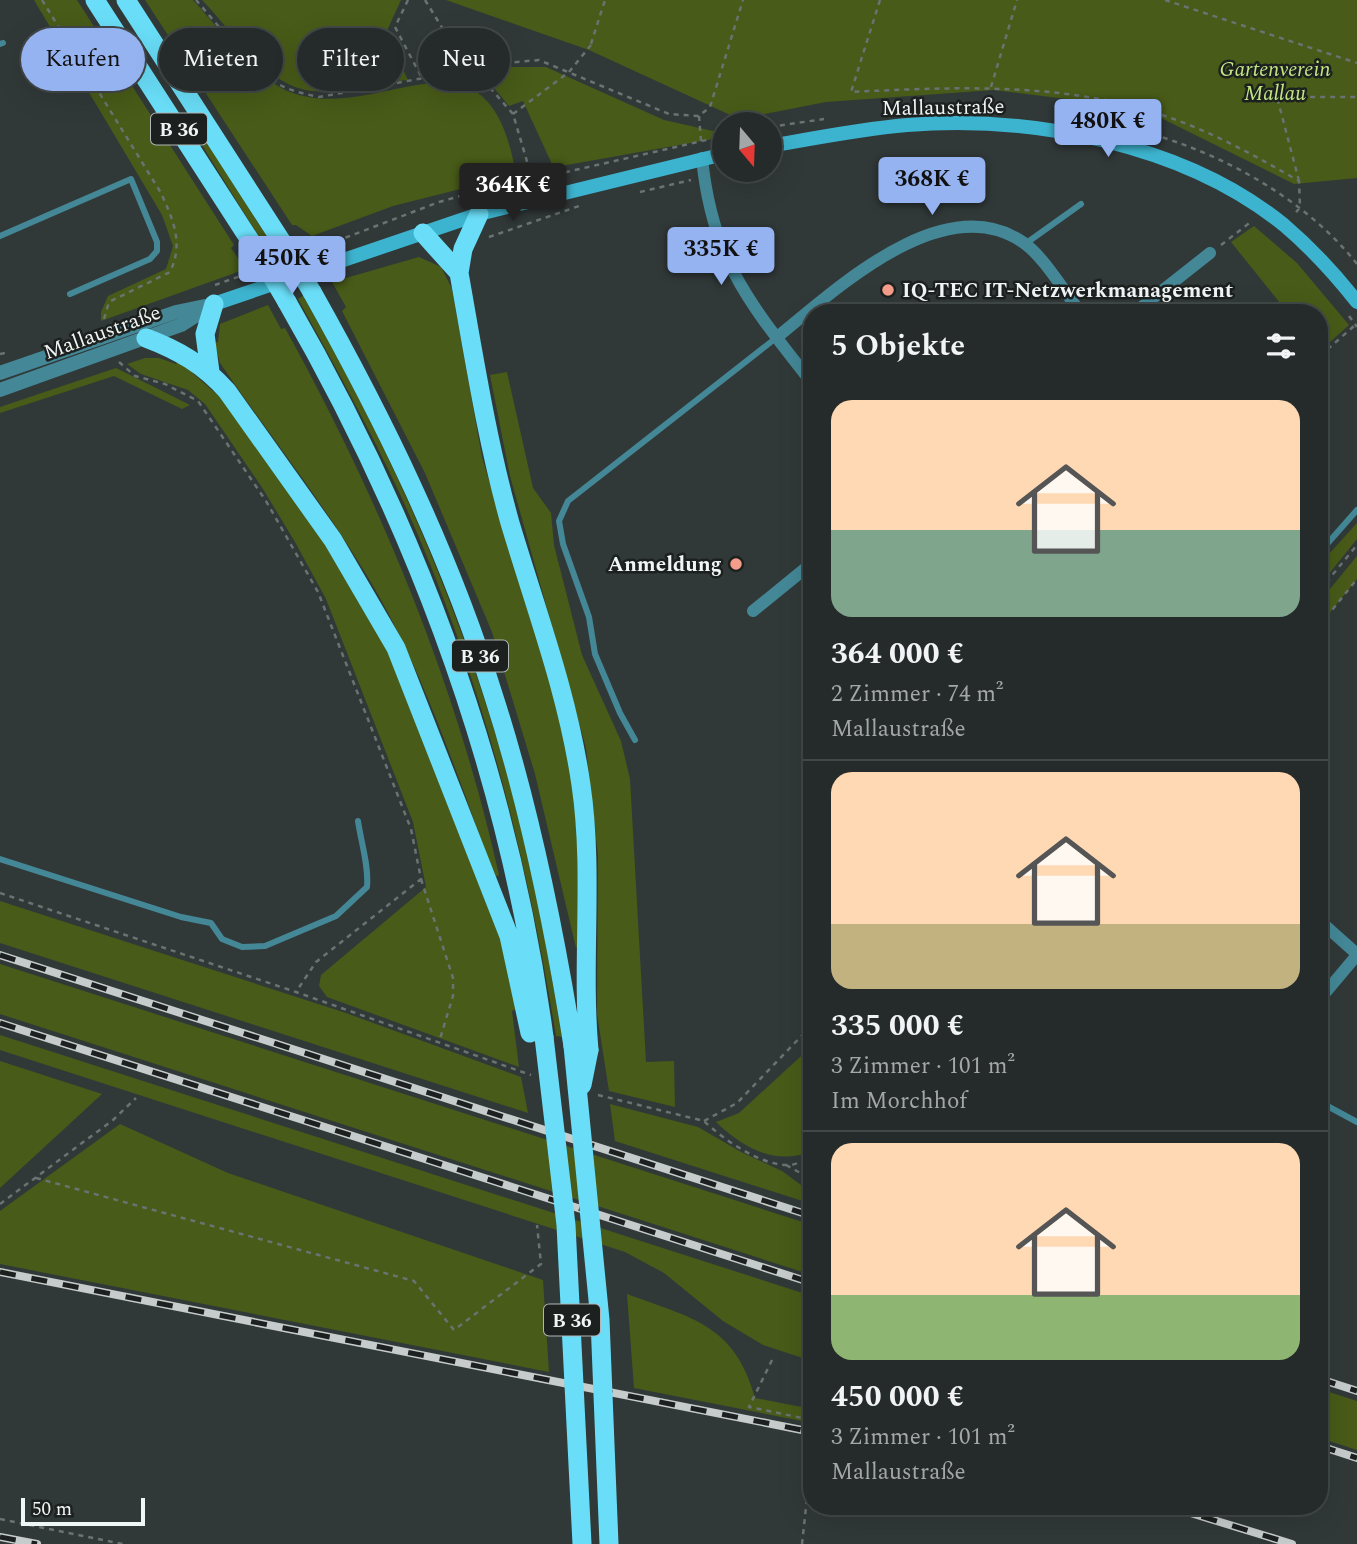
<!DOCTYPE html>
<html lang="de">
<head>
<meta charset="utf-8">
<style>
  body { margin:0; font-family:Spectral,serif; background:#313736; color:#f1f3f6; height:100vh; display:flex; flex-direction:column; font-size:26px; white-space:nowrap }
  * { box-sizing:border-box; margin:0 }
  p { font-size:23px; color:#a3a7a8 }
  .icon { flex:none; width:38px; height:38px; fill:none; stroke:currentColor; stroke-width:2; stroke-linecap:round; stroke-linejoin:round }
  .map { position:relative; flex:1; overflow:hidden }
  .sheet { position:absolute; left:803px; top:304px; width:525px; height:1211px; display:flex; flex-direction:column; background:#252b2a; border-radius:28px; box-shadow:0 7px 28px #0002,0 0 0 2px #424747 }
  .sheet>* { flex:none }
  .banner { position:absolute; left:21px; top:28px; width:665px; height:63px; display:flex; gap:14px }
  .needle { width:46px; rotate:161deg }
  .buttons { position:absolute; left:712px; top:112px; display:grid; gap:14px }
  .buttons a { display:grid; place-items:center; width:70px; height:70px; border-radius:50%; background:#252b2a; box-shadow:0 7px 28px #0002,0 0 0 2px #424747; font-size:35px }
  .scale { position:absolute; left:21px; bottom:18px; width:124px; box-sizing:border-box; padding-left:7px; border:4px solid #f0f6f5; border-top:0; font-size:19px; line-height:24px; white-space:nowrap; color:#f0f6f5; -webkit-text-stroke:5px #1c201f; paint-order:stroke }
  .price { position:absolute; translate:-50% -60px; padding:0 16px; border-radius:7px; background:#95b2f1; color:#111; font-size:23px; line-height:46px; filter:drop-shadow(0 2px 4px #0008) }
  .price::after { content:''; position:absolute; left:50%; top:42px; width:21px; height:16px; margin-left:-10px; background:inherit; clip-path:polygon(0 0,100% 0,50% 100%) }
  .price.selected { background:#222; color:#fff }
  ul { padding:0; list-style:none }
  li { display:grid; align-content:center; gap:14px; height:371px; padding:0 28px }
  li+li { border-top:2px solid #424747 }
  li span { display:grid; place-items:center; height:217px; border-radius:21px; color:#555 }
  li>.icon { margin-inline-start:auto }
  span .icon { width:126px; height:126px; fill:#fffc; stroke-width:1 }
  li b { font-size:30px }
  h2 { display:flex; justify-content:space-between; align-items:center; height:84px; padding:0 28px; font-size:30px }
  .chip { padding:0 24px; border-radius:32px; background:#252b2a; box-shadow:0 7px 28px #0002,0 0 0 2px #424747; font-size:24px; line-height:63px }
  .chip.selected { background:#95b2f1; color:#111 }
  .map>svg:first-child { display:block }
  .green { fill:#485b18 }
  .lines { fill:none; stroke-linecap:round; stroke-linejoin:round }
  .path { stroke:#6b7271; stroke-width:2.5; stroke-dasharray:5 5; stroke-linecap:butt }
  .service { stroke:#448898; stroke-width:6 }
  .minor { stroke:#448898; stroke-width:12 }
  .tertiary { stroke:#448898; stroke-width:14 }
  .secondary { stroke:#3db4cf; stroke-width:14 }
  .trunk { stroke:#6adef8; stroke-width:19 }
  .rail-casing { stroke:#c6cccb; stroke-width:8 }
  .rail { stroke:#1c201f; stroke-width:5; stroke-dasharray:16; stroke-linecap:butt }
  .trunk-bridge { stroke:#6adef8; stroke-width:19 }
  .poi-dot { fill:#f49d8b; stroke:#1c201f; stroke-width:2.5 }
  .labels { text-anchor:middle; stroke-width:5; stroke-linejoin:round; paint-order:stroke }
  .shield { fill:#1c201f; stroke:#b0b6b5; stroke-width:2 }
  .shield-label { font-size:19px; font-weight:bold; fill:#f0f6f5 }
  .park-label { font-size:21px; font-style:italic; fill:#c3e682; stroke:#1c201f }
  .street-label { font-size:21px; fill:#f0f6f5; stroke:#1c201f }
  .poi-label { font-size:21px; font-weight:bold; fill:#f0f6f5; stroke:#1c201f; text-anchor:start }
</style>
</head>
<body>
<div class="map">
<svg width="1357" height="1544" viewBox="0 0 1357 1544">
  <rect width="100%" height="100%" fill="#313938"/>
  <path class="green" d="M 34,0 L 77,0 L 234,245 L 231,248 L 246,269 L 101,321 L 101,312 L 108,296 L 166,269 L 173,246 L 162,215 Z
    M 145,0 L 193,0 C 218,27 256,79 290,92 C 382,127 488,7 516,175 L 393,206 L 312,236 L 296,225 L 292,225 Z
    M 202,0 L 401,0 L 386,33 L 408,80 C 376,82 343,94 312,91 C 265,86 232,30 202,0 Z
    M 446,0 L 1357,0 L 1357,178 L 1294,184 L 1161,118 L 1091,102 L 994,90 L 826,102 L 739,119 L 589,50 Z
    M 506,67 L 546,67 L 664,120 L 722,133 L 724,137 L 550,168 L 551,162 L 523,101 L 509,106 L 485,77 Z
    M 197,126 L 277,253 L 271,256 L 192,129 Z
    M 1254,226 L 1297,263 L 1349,325 L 1320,351 L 1320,313 L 1288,313 L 1231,242 Z
    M 419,257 L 441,267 L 452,289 L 482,457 L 564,730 L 577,817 L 579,943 L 576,948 L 535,774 L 492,632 L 425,473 L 342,311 L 346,307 L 332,282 Z
    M 303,296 C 401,466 476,644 523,834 C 540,901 550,969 562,1037 L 556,1036 C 526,850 478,664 399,492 C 368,426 333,362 298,299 Z
    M 268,305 L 281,329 L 285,328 C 380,500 456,683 499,875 L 495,877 C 459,781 427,680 376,591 C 330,511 272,439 220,363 L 214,343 L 218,342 L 220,324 Z
    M 145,358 L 159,358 L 176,364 L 179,361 L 222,399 L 296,498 L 383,637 L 503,944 L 516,1009 L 512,1011 L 519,1067 L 327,997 L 319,986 L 321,975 L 426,887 L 413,822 L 326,599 L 295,542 L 263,489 L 205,404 L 188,390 L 141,374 L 127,364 Z
    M 116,368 L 190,405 L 182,409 L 114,376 L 0,413 L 0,407 Z
    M 507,372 L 533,488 L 551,513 L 554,545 L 582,655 L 621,741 L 630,779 L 646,1062 L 674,1061 L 675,1107 L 609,1091 L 597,1014 L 598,855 L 586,748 L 510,476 L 490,375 Z
    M 1357,523 L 1357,539 L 1320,585 L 1320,564 Z
    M 1357,556 L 1357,579 L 1320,625 L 1320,601 Z
    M 0,901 L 346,1013 L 521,1077 L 528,1113 L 0,943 Z
    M 0,964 L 812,1225 L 812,1275 L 0,1014 Z
    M 0,1035 L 812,1296 L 812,1361 L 763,1345 L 723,1321 L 664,1273 L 625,1252 L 0,1050 Z
    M 812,1046 L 812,1151 C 775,1166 743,1148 716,1122 L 739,1113 Z
    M 0,1061 L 102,1094 L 0,1188 Z
    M 610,1104 L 698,1127 L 741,1152 L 782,1171 L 812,1193 L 812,1204 L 615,1141 Z
    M 120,1124 L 228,1173 L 543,1280 L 549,1372 L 0,1264 L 0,1211 Z
    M 627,1294 C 691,1318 735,1324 755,1398 L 812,1409 L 812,1423 L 634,1388 Z
    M 1320,1389 L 1357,1401 L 1357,1450 L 1320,1438 Z"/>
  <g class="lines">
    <path class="path" d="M 42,0 L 161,193 C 173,220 184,243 170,272 L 109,302 L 104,319
      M 196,0 C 216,23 256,73 282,86 C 294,92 306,94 319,97 L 446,74 L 478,74 L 513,114 L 534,185
      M 408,0 L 395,27 L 423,80
      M 425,0 L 454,47 L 478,74 L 506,63 L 539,60 L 669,114 L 699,116 L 710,107 L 743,0
      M 880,0 L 851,92 C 952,87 1061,82 1159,114 C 1209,130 1254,155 1299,181 L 1300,207 L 1294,215
      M 1165,0 L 1357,63
      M 591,44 L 605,0
      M 991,87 L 1017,0
      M 513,114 L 569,72 L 591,45
      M 699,116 L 701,141
      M 1075,118 C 1177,130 1292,182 1357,264
      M 770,127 L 824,119
      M 1299,181 L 1277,97 L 1357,97
      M 640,192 L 691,180
      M 489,237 L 579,206
      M 1221,245 L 1252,221
      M 308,252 L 439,202 L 532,176 L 562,173 L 724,136
      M 215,285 L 249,273
      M 1349,316 L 1357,327
      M 0,354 L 9,352
      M 1320,356 L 1354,326
      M 119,362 L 135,376 L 165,384 L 198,401 L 266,501 L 318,592 L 411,829 L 421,879 L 316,962 L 296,992
      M 1320,590 L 1357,545
      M 1320,625 L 1357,579
      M 421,879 L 453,978 L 453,996 L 439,1042
      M 0,893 L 296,992 L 531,1075
      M 598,1095 L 704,1121 C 723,1139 758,1164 786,1165 C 795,1166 805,1160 812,1156
      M 704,1121 L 737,1103 L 812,1025
      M 786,1165 L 806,1176 L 812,1184
      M 806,1176 L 810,1159
      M 36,1178 L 414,1281 L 454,1330 L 541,1264 L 537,1225
      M 0,1204 L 113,1120 L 136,1098
      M 772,1360 L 749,1407 L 812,1420
      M 0,1519 L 123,1544
      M 802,1544 L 812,1452"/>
    <path class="service" d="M 0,44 L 3,43
      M 0,236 L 131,179 L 157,242 L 157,251 L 150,259 L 70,294
      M 1025,244 L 1081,204
      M 1320,552 L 1357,510
      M 635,740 L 620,713 L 595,654 L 589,617 L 563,544 L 559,521 L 568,501 L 776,338
      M 0,859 L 181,917 L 211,923 L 222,939 L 242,947 L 265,946 L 336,916 L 367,887 C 369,866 361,842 358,821
      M 1320,1102 L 1357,1122"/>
    <path class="minor" d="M 702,158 C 712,261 751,305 812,383
      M 1134,313 L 1210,253
      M 776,338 C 833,292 944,186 1024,243 C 1044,257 1065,293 1081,313
      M 753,611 L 812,563
      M 1320,921 L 1357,954
      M 1320,999 L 1357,955"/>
    <path class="tertiary" d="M 0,373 L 176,312 L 205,306
      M 0,390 L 181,325 L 214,304"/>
    <path class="secondary" d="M 770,146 C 815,138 861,129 907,125 C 1033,115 1184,144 1284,225 C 1311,248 1335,274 1357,302
      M 214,304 L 479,214 L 724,154"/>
    <path class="trunk" d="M 95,0 L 262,259
      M 126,0 L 287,250
      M 479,214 L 463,249 L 459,273 C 474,357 487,441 510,523 C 536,610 568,694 581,785 C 594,873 581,962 589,1050
      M 423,233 L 459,273
      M 312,292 C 384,420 449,553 493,694 C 530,808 554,927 573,1046
      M 287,302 C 418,529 509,776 544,1037
      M 146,338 C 178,350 204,365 227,391 L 333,540 L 396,648 L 509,936 L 530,1033
      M 210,372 L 205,334 L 214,304"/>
    <g class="rail-casing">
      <path id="rail" d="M 0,955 L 812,1216
        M 0,1023 L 812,1283
        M 0,1272 L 812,1432
        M 1320,1379 L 1357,1391
        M 1320,1446 L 1357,1458
        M 1171,1507 L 1292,1544
        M 0,1537 L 37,1544"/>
    </g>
    <use href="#rail" class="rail"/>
    <path class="trunk-bridge" d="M 287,250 L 312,292
      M 262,259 L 287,302
      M 544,1037 L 566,1225 L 582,1544
      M 573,1046 L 600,1320 L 609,1544
      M 582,1085 L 589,1050"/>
  </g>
  <g class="poi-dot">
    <circle cx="888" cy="290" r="7"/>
    <circle cx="736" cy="564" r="7"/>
  </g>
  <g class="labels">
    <g class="shield">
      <rect x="151" y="113.5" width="56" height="31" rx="5"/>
      <rect x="452" y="640.5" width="56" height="31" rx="5"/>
      <rect x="544" y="1304.5" width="56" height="31" rx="5"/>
    </g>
    <g class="shield-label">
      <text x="179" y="136">B 36</text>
      <text x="480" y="663">B 36</text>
      <text x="572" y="1327">B 36</text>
    </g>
    <g class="park-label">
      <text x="1275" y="76">Gartenverein<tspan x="1275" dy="24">Mallau</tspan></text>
    </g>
    <g class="street-label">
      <text transform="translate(943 107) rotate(-1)" y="7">Mallaustraße</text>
      <text transform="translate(102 332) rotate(-20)" y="7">Mallaustraße</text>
    </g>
    <g class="poi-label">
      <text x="902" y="297">IQ-TEC IT-Netzwerkmanagement</text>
      <text x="722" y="571" text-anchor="end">Anmeldung</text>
    </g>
  </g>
</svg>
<div class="buttons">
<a><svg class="needle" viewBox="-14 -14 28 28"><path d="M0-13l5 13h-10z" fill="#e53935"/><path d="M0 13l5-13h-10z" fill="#a3a7a8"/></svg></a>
</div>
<div class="scale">50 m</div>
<b class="price" style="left:1108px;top:159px">480K €</b>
<b class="price" style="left:932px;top:217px">368K €</b>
<b class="price selected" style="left:513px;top:223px">364K €</b>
<b class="price" style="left:721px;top:287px">335K €</b>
<b class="price" style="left:292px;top:296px">450K €</b>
<div class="banner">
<a class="chip selected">Kaufen</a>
<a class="chip">Mieten</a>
<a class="chip">Filter</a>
<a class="chip">Neu</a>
</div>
<section class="sheet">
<h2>5 Objekte<svg class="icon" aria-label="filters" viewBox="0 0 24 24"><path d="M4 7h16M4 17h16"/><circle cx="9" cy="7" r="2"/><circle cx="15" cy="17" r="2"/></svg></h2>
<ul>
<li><span style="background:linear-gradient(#ffd9b3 60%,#7fa58c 0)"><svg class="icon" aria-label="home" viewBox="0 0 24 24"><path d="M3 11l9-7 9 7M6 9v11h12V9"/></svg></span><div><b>364 000 €</b><p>2 Zimmer · 74 m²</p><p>Mallaustraße</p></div></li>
<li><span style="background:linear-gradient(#ffd9b3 70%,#c2b280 0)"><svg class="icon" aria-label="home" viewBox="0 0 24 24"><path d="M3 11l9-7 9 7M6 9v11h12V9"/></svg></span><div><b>335 000 €</b><p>3 Zimmer · 101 m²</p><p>Im Morchhof</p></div></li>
<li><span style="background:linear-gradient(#ffd9b3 70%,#8fb573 0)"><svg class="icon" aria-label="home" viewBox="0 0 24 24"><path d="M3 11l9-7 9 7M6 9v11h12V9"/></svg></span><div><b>450 000 €</b><p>3 Zimmer · 101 m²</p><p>Mallaustraße</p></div></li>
</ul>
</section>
</div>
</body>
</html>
